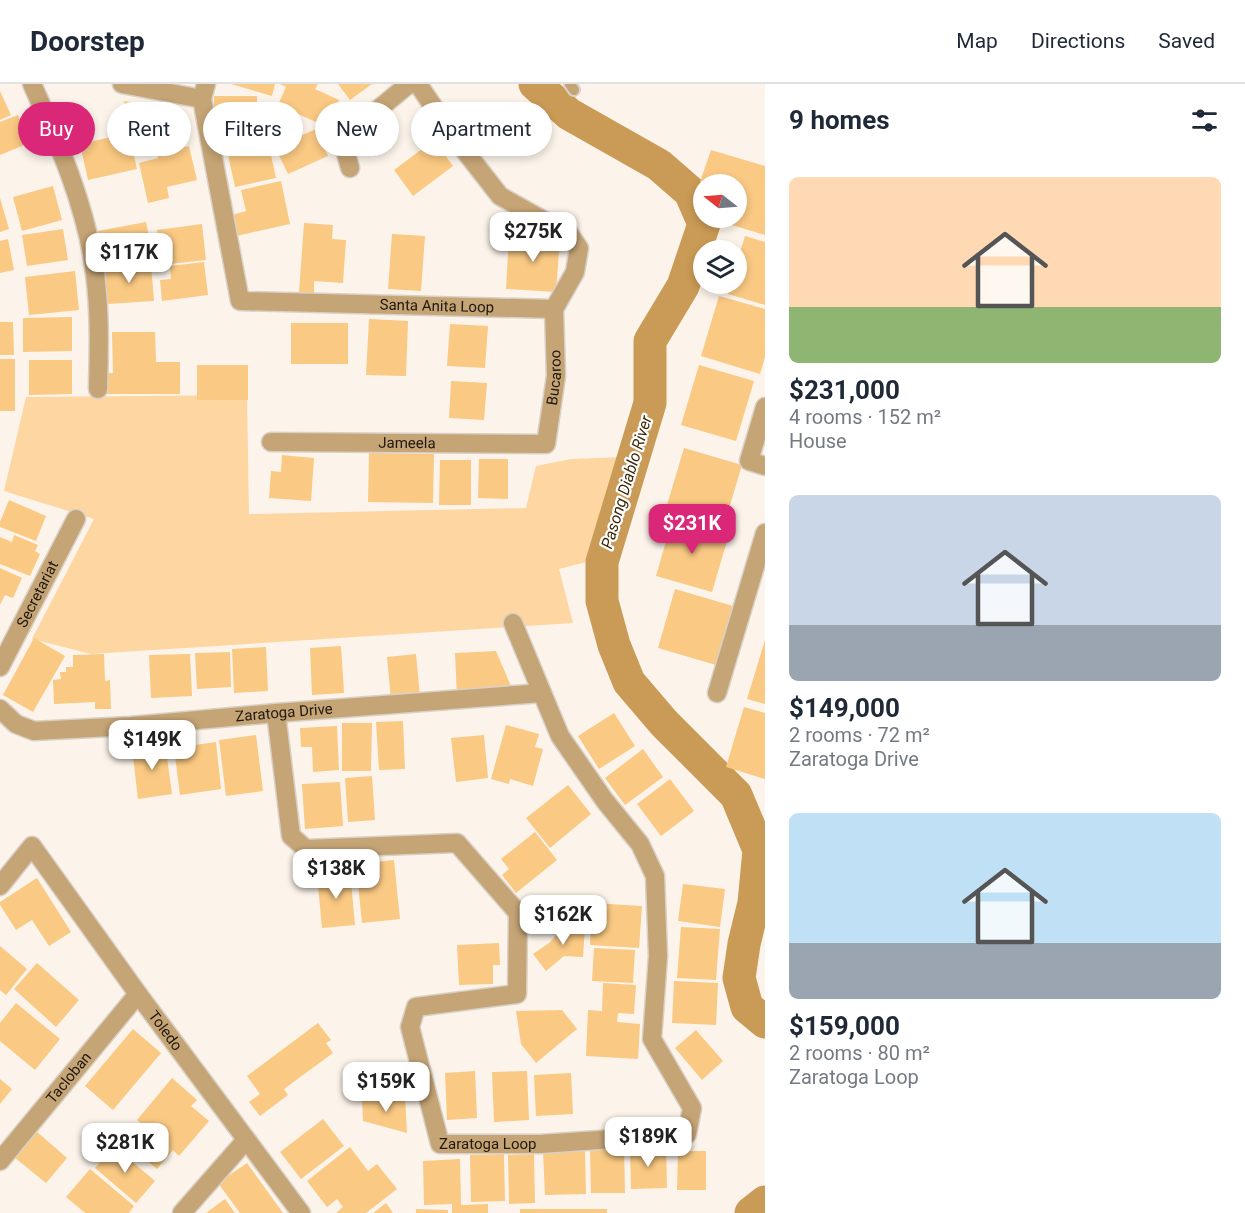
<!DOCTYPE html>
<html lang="en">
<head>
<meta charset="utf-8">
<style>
  body { margin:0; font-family:Roboto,sans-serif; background:#f6f6f7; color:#1f2937; height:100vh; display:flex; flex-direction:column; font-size:22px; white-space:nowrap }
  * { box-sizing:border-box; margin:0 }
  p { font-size:20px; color:#747a83 }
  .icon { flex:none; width:33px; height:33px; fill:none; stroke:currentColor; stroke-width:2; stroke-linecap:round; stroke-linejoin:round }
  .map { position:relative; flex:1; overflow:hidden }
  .details { display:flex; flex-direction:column; background:#fff; width:480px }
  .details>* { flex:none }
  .top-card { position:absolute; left:18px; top:18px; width:570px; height:54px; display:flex; gap:12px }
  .needle { width:39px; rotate:287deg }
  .fabs { position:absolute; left:693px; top:90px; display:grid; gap:12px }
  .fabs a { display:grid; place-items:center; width:54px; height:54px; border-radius:50%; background:#fff; box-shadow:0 3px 9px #0003; font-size:30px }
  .price { position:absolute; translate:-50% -51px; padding:0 14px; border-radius:12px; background:#fff; color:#222; font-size:20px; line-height:39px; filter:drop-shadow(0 2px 3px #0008) }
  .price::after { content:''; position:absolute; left:50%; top:36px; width:18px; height:14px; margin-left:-9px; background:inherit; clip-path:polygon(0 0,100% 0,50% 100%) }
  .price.current { background:#db2777; color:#fff }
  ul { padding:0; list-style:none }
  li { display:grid; align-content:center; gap:12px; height:318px; padding:0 24px }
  li span { display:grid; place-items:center; height:186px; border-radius:9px; color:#555 }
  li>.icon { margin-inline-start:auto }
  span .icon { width:108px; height:108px; fill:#fffc; stroke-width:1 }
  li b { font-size:26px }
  h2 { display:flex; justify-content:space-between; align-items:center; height:72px; padding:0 24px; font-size:26px }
  .chip { padding:0 21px; border-radius:27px; background:#fff; box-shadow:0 3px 9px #0003; font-size:21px; line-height:54px }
  .chip.current { background:#db2777; color:#fff }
  header { display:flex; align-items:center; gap:36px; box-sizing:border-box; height:84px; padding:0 30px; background:#fff; border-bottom:2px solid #e0e1e3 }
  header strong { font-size:28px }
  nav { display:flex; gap:33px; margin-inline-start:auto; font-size:21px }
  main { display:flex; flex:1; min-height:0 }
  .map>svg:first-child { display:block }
  .green { fill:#fdd6a2 }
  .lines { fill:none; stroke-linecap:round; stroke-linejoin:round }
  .river { stroke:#ca9b56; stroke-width:33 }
  .building { fill:#fac983 }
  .lane-casing { stroke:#d9d1c7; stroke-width:14 }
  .street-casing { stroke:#d9d1c7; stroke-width:21 }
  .lane { stroke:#c5a475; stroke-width:10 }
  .street { stroke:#c5a475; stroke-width:18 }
  .labels { text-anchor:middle; stroke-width:4.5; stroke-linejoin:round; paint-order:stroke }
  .street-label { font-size:15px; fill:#20190f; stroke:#fff }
  .water-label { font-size:16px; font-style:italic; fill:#3c2809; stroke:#fff }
</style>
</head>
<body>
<header>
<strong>Doorstep</strong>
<nav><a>Map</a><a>Directions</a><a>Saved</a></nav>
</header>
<main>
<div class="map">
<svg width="765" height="1129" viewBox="0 0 765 1129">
  <rect width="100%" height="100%" fill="#fcf4ea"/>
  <path class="green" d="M 247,311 L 249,430 L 526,424 L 536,382 L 571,375 L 624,373 L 594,476 L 559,485 L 573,539 L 91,570 L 32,555 L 94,435 L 4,407 L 26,313 Z"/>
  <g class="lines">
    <path class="river" d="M 535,0 L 569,30 L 659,81 L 690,108 L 704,140 L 683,202 L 650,257 L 650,319 L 602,478 L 602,517 L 614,561 L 629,598 L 664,639 L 736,711 L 759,766 L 754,819 L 744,860 L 739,894 L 747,923 L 765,938
      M 751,1129 L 765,1118"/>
  </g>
  <path class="building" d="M 231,0 L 275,0 L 272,12 Z
    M 280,0 L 318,0 L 315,5 L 339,16 L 327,43 L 278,21 L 286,3 Z
    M 338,0 L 372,0 L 350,16 Z
    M 0,7 L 11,31 L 0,36 Z
    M 214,12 L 257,12 L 257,53 L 214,53 Z
    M 124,17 L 177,28 L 184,59 L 137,70 Z
    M 18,31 L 29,59 L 0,71 L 0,38 Z
    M 316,45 L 328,72 L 288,90 L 275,63 Z
    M 129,49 L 137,85 L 88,96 L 80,60 Z
    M 434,56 L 453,82 L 413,112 L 394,86 Z
    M 268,57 L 276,94 L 235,103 L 227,66 Z
    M 189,62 L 197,96 L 167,103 L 169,114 L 148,119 L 139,79 L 158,74 L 157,70 Z
    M 711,66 L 765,82 L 765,151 L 725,139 L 726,134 L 736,134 L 736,100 L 709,100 L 700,98 Z
    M 281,97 L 290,140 L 236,152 L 232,131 L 246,127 L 241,106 Z
    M 53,102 L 62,136 L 22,147 L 13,113 Z
    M 0,114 L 9,145 L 0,148 Z
    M 146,138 L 153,173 L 105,182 L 98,147 Z
    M 304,139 L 333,141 L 332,155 L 346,156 L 343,199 L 314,197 L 314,209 L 299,208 Z
    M 202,140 L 206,176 L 161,181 L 157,146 Z
    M 63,145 L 68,176 L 27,182 L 22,151 Z
    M 392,150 L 425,152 L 421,207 L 388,205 Z
    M 509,151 L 560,154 L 556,208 L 506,205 Z
    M 745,152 L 765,158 L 765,221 L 728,210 L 731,200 L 736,200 L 736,182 Z
    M 8,155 L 14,186 L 0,189 L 0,157 Z
    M 204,178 L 208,211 L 162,217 L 160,196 L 171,195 L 170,182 Z
    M 151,180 L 154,217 L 107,220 L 105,183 Z
    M 75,187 L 79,226 L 29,231 L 25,193 Z
    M 719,212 L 765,225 L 765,273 L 760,290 L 701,272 Z
    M 72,233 L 72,267 L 23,268 L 23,234 Z
    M 369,235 L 408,237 L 406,292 L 366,291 Z
    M 0,238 L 13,238 L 14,271 L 0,271 Z
    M 291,239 L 348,239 L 348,280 L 291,280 Z
    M 450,240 L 488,242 L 485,284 L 447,282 Z
    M 112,248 L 155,248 L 156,278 L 180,278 L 180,310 L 106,310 L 106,289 L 113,289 Z
    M 0,275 L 15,275 L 15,327 L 0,327 Z
    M 29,276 L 72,276 L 72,310 L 29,311 Z
    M 197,281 L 248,281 L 248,316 L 197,316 Z
    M 699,281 L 754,297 L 736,357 L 681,341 Z
    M 451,297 L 487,299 L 484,336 L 449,334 Z
    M 684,364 L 742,381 L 725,438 L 667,421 Z
    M 369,369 L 434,370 L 433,419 L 368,418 Z
    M 282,371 L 314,374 L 311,417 L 269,414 L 271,387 L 281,388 Z
    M 479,375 L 508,375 L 508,415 L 478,414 Z
    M 440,376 L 471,376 L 471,421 L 439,421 Z
    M 9,416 L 46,432 L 36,457 L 0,443 L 0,438 Z
    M 673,433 L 729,450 L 712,508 L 656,492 Z
    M 14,451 L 38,461 L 35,467 L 40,470 L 30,492 L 0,480 L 0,453 L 12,458 Z
    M 0,484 L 22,494 L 13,514 L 5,511 L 0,521 Z
    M 675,505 L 733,522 L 716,581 L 658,564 Z
    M 34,554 L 65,572 L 33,628 L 3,611 Z
    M 765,556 L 765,620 L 747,615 Z
    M 341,562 L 344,609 L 312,611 L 310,564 Z
    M 266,563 L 268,607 L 234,609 L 232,565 Z
    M 496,567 L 514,609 L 457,613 L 455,569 Z
    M 230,568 L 231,603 L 197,605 L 195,569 Z
    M 104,570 L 105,597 L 110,596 L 111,625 L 95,625 L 95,618 L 54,620 L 53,596 L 61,595 L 60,588 L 66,588 L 66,583 L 73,583 L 73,571 Z
    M 190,570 L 192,612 L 151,614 L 149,571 Z
    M 416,570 L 420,613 L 391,616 L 387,573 Z
    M 744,623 L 765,629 L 765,695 L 726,683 Z
    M 614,629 L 635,662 L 599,685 L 578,652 Z
    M 403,637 L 405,685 L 379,686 L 376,638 Z
    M 342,639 L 372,639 L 371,687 L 342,687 Z
    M 506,641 L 539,650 L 535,663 L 543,665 L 533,702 L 510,695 L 509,700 L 491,695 Z
    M 337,642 L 339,686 L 313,688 L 312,663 L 301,663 L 300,644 Z
    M 256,651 L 263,707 L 226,712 L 219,656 Z
    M 484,651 L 488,694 L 456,698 L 451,654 Z
    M 216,658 L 221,705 L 180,711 L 174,664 Z
    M 165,659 L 172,710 L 138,715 L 132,664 Z
    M 643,665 L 663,693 L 625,721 L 605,694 Z
    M 372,692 L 375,736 L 348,738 L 345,694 Z
    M 670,695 L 694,727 L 661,752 L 637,720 Z
    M 340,698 L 343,742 L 305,745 L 302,700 Z
    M 568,701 L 591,730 L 550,764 L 526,734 Z
    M 535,748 L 557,776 L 516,809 L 502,791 L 509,785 L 501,775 Z
    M 394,776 L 400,835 L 362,839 L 356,780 Z
    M 350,787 L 355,841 L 322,844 L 317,791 Z
    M 37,794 L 71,848 L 49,862 L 32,836 L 16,846 L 0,821 L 0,818 Z
    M 683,800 L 725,805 L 720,843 L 678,837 Z
    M 592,819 L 642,822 L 639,864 L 590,861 Z
    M 566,841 L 585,842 L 583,873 L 564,872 L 546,887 L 533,870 L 549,859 Z
    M 681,843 L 720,845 L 716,896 L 677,894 Z
    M 499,859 L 500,881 L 493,881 L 493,900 L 459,901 L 457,861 Z
    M 0,862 L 27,885 L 6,911 L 0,906 Z
    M 594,864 L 635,866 L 633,899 L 592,897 Z
    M 37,879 L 79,916 L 56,943 L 14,905 Z
    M 674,897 L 718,899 L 716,941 L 672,939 Z
    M 603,899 L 636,901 L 634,930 L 618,929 L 617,938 L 640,940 L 638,975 L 586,972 L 588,926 L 602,927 Z
    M 16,919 L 60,955 L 35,986 L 0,957 L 0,939 Z
    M 562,926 L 577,945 L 536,979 L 521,960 L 516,927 Z
    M 318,939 L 331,956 L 326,959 L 333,969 L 284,1005 L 288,1011 L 260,1032 L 249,1018 L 260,1010 L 247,992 Z
    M 133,945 L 161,969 L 113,1026 L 85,1002 Z
    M 696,946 L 723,977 L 702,996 L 675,964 Z
    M 397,980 L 399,1009 L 359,1011 L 358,982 Z
    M 475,987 L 477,1034 L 447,1036 L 445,989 Z
    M 527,987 L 529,1036 L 494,1038 L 492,988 Z
    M 571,989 L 573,1030 L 536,1032 L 534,991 Z
    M 172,994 L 197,1016 L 191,1022 L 209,1037 L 179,1072 L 173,1066 L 157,1085 L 128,1061 L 144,1042 L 137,1036 Z
    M 0,995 L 12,1005 L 0,1020 Z
    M 405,1013 L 407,1049 L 363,1037 L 362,1015 Z
    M 323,1035 L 344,1062 L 301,1095 L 280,1068 Z
    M 36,1047 L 67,1074 L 46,1099 L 14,1073 Z
    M 114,1062 L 155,1097 L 136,1119 L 95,1084 Z
    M 666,1062 L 667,1104 L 631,1105 L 630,1063 Z
    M 350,1063 L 368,1087 L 377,1080 L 397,1105 L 366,1129 L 336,1129 L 343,1123 L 337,1115 L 327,1123 L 307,1097 Z
    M 624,1064 L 625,1109 L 591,1109 L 590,1065 Z
    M 585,1067 L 586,1110 L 545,1111 L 543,1068 Z
    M 678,1067 L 706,1067 L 706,1106 L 677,1106 Z
    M 504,1070 L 505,1117 L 471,1118 L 470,1071 Z
    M 534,1070 L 535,1119 L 509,1120 L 508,1071 Z
    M 460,1075 L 461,1121 L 488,1120 L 488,1129 L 452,1129 L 452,1120 L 424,1121 L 423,1077 Z
    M 247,1079 L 283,1129 L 240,1129 L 218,1099 Z
    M 90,1085 L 134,1122 L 129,1129 L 85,1129 L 66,1113 Z
    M 225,1115 L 235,1129 L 206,1129 Z
    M 386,1119 L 393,1129 L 373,1129 Z
    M 416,1125 L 448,1126 L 448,1129 L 416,1129 Z
    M 520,1125 L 607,1125 L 607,1129 L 520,1129 Z"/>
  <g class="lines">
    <g class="lane-casing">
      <path id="lane" d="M 570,0 L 574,6"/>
    </g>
    <g class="street-casing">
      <g id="street">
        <path d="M 32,0 C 59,60 87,124 95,190 C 100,228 99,267 98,305"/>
        <path d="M 122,0 L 202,15"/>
        <path id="s1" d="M 206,0 L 202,15 L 240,217 L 554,225"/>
        <path d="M 418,0 L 454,53 L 500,112 L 570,151 L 579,164 L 575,188 L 554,225"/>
        <path d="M 350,84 L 342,55 L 409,0"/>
        <path d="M 765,323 L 749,377 L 765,382"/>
        <path id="s2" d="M 271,358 L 546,360 L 556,292 L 554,225"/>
        <path id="s3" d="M 0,583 L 76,435"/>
        <path d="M 717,609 L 765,449"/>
        <path id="s4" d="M 0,625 L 16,640 L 34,647 L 131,642 L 276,629 L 542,609"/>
        <path id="s5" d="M 276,629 L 291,752 L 306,765 L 457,759 L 518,829 L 517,910 L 416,923 L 410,943 L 440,1060 L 540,1060 L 687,1050 L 692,1024 L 652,955 L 658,872 L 655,792 L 640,760 L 605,717 L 560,652 L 513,539"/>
        <path id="s6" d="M 0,802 L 32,762 L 138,910 L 301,1129"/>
        <path id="s7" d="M 0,1077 L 138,910"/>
        <path d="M 182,1129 L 246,1056"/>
      </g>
    </g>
    <use href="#lane" class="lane"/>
    <use href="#street" class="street"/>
  </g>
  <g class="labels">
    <g class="street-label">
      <text dy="5" stroke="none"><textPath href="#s1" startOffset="418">Santa Anita Loop</textPath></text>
      <text dy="5" stroke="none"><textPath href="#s2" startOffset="342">Bucaroo</textPath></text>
      <text dy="5" stroke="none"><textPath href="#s2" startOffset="136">Jameela</textPath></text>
      <text dy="5" stroke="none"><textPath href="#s3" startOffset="82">Secretariat</textPath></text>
      <text dy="5" stroke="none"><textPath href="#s4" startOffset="292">Zaratoga Drive</textPath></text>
      <text dy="5" stroke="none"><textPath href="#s6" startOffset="279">Toledo</textPath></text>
      <text dy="5" stroke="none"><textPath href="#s7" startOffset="108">Tacloban</textPath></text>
      <text dy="5" stroke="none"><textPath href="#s5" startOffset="760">Zaratoga Loop</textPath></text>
    </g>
    <g class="water-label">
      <text transform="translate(626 398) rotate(-73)" y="6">Pasong Diablo River</text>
    </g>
  </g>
</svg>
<div class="fabs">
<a><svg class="needle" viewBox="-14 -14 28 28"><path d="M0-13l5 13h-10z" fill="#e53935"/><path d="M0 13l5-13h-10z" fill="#747a83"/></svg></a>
<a><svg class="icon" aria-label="layers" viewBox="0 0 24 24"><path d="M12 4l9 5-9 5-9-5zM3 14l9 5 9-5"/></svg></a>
</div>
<b class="price" style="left:533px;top:179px">$275K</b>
<b class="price" style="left:129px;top:200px">$117K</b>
<b class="price current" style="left:692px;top:471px">$231K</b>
<b class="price" style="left:152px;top:687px">$149K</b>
<b class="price" style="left:336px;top:816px">$138K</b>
<b class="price" style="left:563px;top:862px">$162K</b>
<b class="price" style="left:386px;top:1029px">$159K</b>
<b class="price" style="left:648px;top:1084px">$189K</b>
<b class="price" style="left:125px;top:1090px">$281K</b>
<div class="top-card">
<a class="chip current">Buy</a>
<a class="chip">Rent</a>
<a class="chip">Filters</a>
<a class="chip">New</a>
<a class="chip">Apartment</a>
</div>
</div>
<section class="details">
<h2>9 homes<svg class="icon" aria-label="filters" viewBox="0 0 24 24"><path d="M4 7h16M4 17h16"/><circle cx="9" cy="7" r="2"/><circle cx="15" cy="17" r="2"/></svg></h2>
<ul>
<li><span style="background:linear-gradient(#ffd9b3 70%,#8fb573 0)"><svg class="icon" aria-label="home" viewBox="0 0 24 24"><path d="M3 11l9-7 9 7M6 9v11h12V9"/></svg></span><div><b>$231,000</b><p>4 rooms · 152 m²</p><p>House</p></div></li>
<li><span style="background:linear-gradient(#c9d6e8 70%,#9aa5b1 0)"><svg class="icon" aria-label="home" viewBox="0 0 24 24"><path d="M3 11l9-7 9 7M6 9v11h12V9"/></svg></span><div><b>$149,000</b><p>2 rooms · 72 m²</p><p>Zaratoga Drive</p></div></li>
<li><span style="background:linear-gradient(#bfe0f5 70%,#9aa5b1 0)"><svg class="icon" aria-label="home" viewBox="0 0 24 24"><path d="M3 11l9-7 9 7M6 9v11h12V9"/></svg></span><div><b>$159,000</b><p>2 rooms · 80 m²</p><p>Zaratoga Loop</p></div></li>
</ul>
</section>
</main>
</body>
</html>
